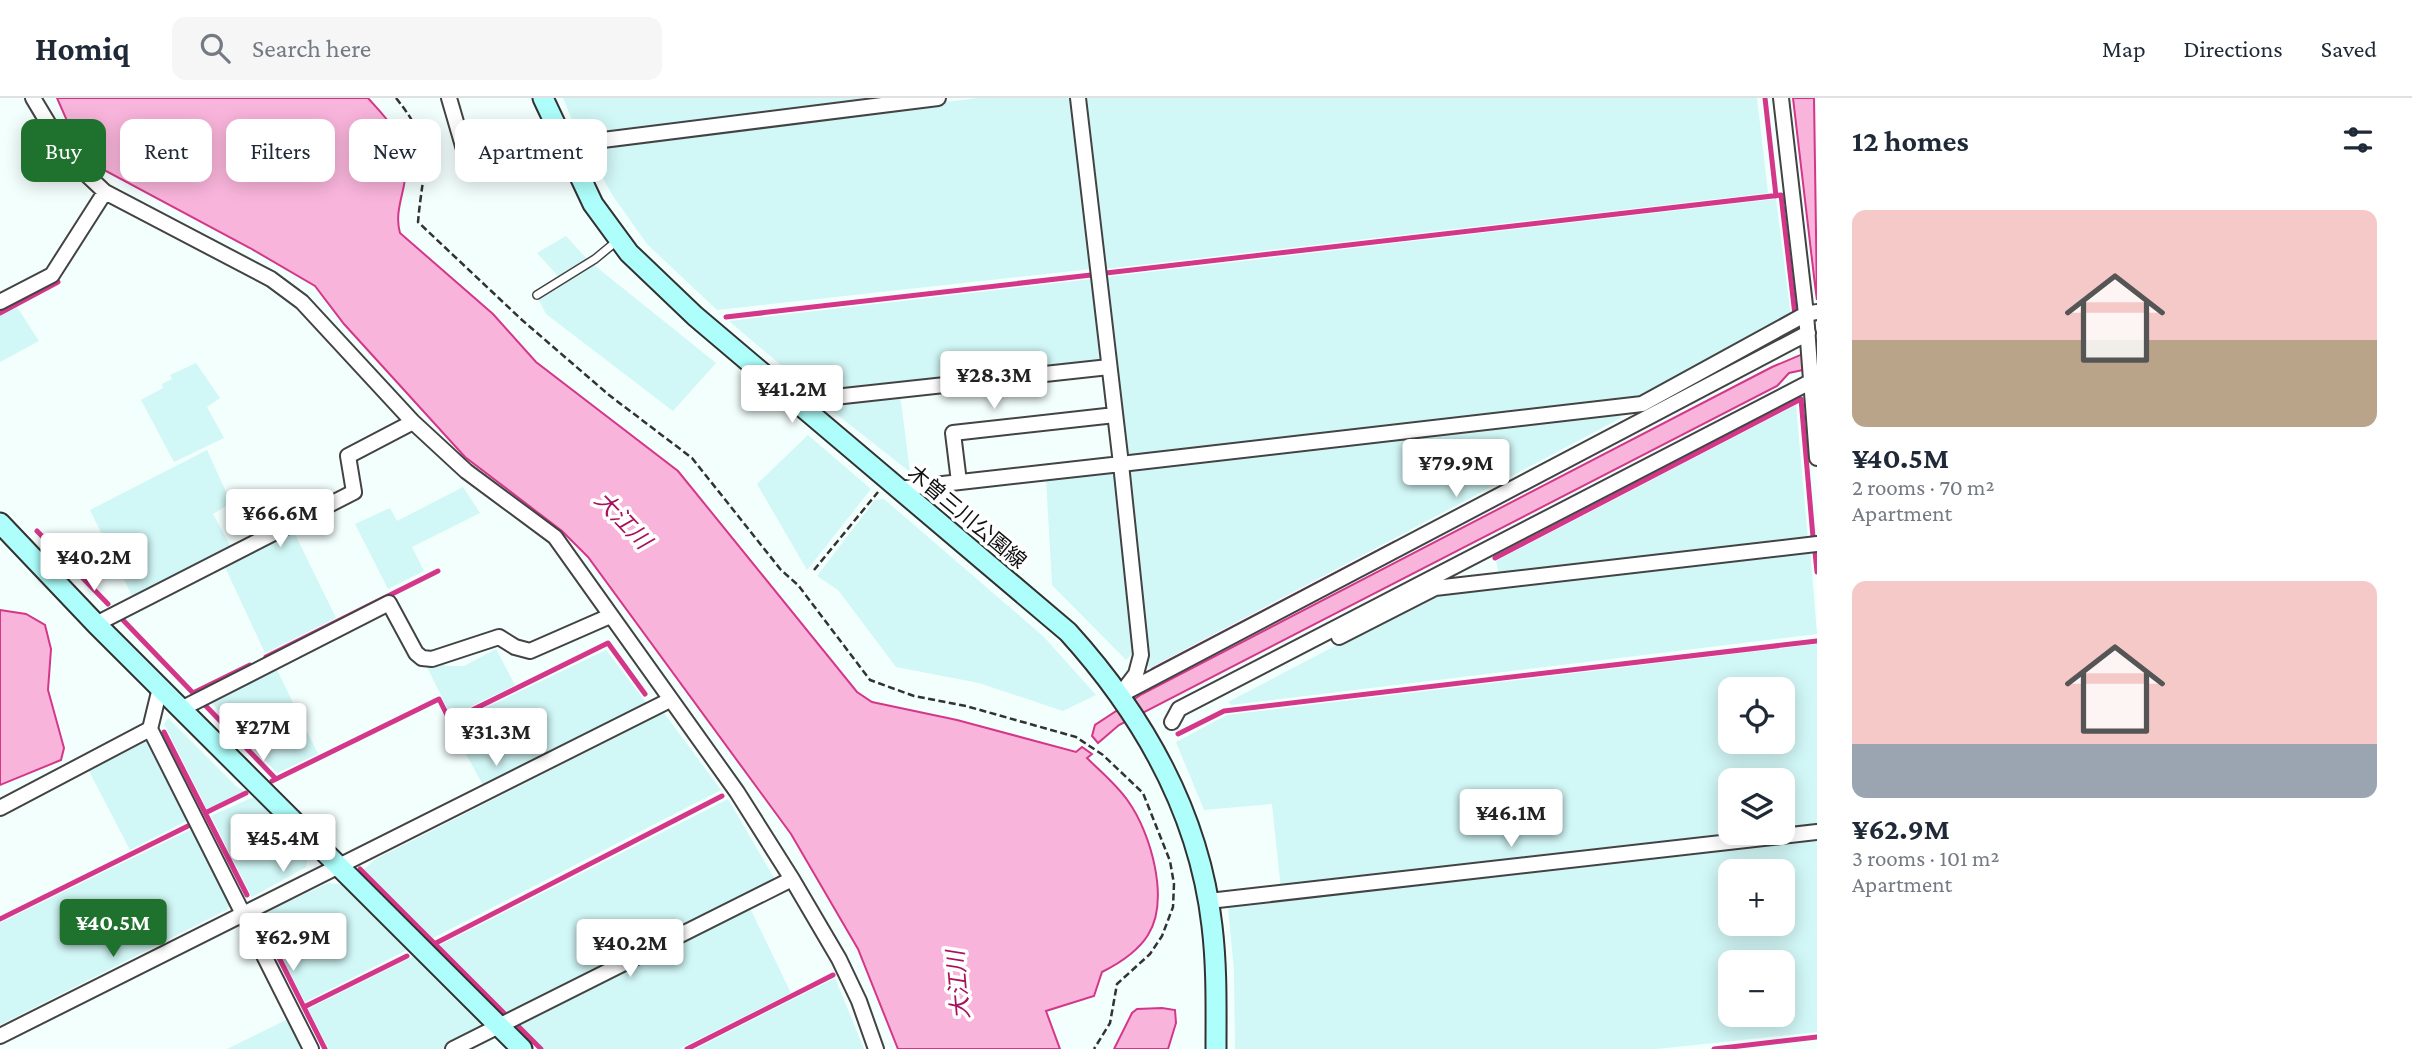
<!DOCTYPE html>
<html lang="en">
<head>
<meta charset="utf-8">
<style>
  body { margin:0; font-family:"Crimson Pro","Noto Sans JP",serif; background:#f6f6f7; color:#1f2937; height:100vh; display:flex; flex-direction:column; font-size:26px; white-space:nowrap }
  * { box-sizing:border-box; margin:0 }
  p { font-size:23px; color:#747a83 }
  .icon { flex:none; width:38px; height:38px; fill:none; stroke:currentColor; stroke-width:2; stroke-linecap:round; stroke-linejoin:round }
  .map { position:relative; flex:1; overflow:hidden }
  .sheet { display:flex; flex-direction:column; background:#fff; width:595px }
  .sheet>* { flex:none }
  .hud { position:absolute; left:21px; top:21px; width:665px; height:63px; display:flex; gap:14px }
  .buttons { position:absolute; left:1718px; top:579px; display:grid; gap:14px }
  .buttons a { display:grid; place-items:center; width:77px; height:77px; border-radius:14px; background:#fff; box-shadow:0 4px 18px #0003; font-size:35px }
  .price { position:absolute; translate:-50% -60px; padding:0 16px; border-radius:7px; background:#fff; color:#222; font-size:23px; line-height:46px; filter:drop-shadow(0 2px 4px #0008) }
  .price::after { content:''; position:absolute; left:50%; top:42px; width:21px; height:16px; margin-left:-10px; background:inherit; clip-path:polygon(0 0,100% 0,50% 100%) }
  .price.current { background:#1f712e; color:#fff }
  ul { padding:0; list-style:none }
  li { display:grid; align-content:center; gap:14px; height:371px; padding:0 35px }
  li span { display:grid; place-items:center; height:217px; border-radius:14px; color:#555 }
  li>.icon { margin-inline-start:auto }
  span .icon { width:126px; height:126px; fill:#fffc; stroke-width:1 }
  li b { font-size:30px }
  h2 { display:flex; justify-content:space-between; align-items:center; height:84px; padding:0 35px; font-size:30px }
  .pill { padding:0 24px; border-radius:14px; background:#fff; box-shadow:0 4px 18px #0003; font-size:24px; line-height:63px }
  .pill.current { background:#1f712e; color:#fff }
  header { display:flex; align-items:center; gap:42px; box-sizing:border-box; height:98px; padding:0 35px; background:#fff; border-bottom:2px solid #e0e1e3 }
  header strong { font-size:33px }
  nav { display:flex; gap:38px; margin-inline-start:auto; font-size:24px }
  .search { width:490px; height:63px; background:#f6f6f7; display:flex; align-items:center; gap:18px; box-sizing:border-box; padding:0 24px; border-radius:14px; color:#747a83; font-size:26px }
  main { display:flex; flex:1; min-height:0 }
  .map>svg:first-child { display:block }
  .farmland { fill:#d1f7f6; fill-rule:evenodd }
  .water { fill:#f9b4db; stroke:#d4378a; stroke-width:2 }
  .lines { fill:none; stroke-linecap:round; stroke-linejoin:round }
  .stream { stroke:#d4378a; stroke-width:5 }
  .lane-casing { stroke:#434343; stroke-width:10 }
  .street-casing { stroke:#434343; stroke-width:18 }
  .secondary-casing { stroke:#323232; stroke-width:23 }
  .path { stroke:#323232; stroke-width:2.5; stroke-dasharray:7 3.5; stroke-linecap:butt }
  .lane { stroke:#fff; stroke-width:7 }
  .street { stroke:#fff; stroke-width:14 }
  .secondary { stroke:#aefffc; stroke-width:19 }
  .labels { text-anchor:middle; stroke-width:7; stroke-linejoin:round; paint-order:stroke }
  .street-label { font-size:21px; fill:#101010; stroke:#fff }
  .water-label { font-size:23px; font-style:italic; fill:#a9115c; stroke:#fff }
</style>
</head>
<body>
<header>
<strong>Homiq</strong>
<div class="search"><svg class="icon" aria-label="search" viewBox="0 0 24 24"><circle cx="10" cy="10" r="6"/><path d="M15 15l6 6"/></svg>Search here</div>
<nav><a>Map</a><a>Directions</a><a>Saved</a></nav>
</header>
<main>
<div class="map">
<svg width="1817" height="951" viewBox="0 0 1817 951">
  <rect width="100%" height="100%" fill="#f3fffd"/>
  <path class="farmland" d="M 563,0 L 894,0 L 578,36 Z
    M 978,0 L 1071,0 L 1091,171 L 717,212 L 647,146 L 613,98 L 585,49 Z
    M 1084,0 L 1757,0 L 1768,95 L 1104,171 Z
    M 1776,101 L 1791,219 L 1642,300 L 1131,360 L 1125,355 L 1106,179 Z
    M 566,138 L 587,161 L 558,178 L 537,155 Z
    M 594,167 L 716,265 L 673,313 L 546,216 L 539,202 Z
    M 1092,181 L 1101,261 L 1096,266 L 815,296 L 729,223 Z
    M 17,209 L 39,243 L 0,264 L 0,217 Z
    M 196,265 L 220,300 L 207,309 L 224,340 L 174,364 L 141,302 L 163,290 L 162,286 L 172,281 L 170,277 Z
    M 900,296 L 910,374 L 826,308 L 829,304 Z
    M 1796,307 L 1808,442 L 1499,477 L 1496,463 Z
    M 1615,313 L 1621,320 L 1150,570 L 1146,567 L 1147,537 L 1128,376 L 1133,369 Z
    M 808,337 L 871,391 L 807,472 L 757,386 Z
    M 207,352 L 231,405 L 213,416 L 231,449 L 132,498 L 90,412 Z
    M 1111,374 L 1115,377 L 1133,534 L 1133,555 L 1126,562 L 1052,487 L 1046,380 Z
    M 463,389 L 480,415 L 412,449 L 424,473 L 388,491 L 355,426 L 390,410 L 397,423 Z
    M 884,401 L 1044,539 L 1096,597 L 1063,613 L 979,585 L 896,569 L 838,492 L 817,478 L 875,402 Z
    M 294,434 L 336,520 L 265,555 L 224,467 Z
    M 1810,451 L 1817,536 L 1231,607 L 1228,604 L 1436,495 Z
    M 1817,546 L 1817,729 L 1783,733 L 1783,682 L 1731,682 L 1731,735 L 1769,735 L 1281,792 L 1272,706 L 1204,712 L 1176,644 L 1227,617 ZM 1731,592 L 1783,592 L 1783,644 L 1731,644 Z
    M 496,551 L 515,587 L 451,618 L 425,565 L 441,563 L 445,568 L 464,568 Z
    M 606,552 L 648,607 L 484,689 L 450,627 Z
    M 277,572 L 318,656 L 277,675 L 210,603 Z
    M 664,615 L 721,692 L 433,840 L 364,771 L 376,761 Z
    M 168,620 L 237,689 L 245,693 L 207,711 L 164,626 Z
    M 147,643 L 188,722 L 130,752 L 89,673 Z
    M 256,698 L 309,755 L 306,769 L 252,799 L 211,718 Z
    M 728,701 L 777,785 L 510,917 L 440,847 Z
    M 194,730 L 230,803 L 228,811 L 0,927 L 0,825 Z
    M 1817,739 L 1817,934 L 1657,951 L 1235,951 L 1234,873 L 1228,809 L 1252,803 ZM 1731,774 L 1783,774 L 1783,826 L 1731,826 ZM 1731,864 L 1783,864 L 1783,917 L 1731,917 Z
    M 329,785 L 343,787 L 407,852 L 305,904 L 260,816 Z
    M 749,808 L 791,895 L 679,951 L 543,951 L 516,924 Z
    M 414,858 L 481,926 L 478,933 L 443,951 L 329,951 L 308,911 Z
    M 835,880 L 864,951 L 695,951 Z
    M 290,920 L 305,951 L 227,951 Z"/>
  <path class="water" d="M 57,0 L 368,0 C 385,19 405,38 406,65 C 408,89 393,111 400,135 L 493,216 L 536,264 L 678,373 L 857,594 L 872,604 L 957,622 L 1076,654 L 1082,649 L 1092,656 L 1087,660 C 1101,674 1117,687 1128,703 C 1151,735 1170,802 1148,837 C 1138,853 1118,866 1102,874 L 1094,898 L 1046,913 L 1060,951 L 898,951 L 858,851 L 791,736 L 588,459 L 562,433 L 465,359 L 344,226 L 315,188 L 250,150 L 104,72 L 75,41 Z
    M 1793,0 L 1814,0 L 1817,202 L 1815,187 Z
    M 1817,250 L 1817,269 L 1789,275 L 1777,288 L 1119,627 L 1098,645 L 1092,638 L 1095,627 L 1142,596 L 1772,269 Z
    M 0,512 L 26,516 L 45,527 L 51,551 L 48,592 L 64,650 L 61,662 L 0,687 Z
    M 1162,910 L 1175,912 L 1176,925 L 1168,951 L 1114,951 L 1132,915 L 1137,911 Z"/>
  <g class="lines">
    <path class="stream" d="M 1765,0 L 1776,98
      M 1106,175 L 1781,97 L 1795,217
      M 0,215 L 58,184
      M 726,219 L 1091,177
      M 37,433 L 108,506
      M 1815,454 L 1817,474
      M 1495,460 L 1801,301 L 1813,439
      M 121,520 L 195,597
      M 266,559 L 438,473
      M 1153,572 L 1395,445
      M 193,595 L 250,567
      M 204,606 L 276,681
      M 164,634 L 247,797
      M 1178,636 L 1224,613 L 1817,543
      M 272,683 L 439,601 L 450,623 L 608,545 L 645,596
      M 205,715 L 246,695
      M 360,771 L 509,920
      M 0,821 L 190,727
      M 261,824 L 325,951
      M 434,846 L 722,698
      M 304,909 L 407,858
      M 516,926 L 541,951
      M 687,951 L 833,877
      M 1714,951 L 1817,939"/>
    <g class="lane-casing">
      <path id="lane" d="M 537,197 L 595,161 L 618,142"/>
    </g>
    <g class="street-casing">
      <path id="street" d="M 33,0 L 69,60 L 105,94 L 271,181 L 302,204 L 413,324 L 466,373 L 555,439 L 737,694 L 792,781 L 839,861 L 859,903 L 876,951
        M 449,0 L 470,72 L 531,38 L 556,31
        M 563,47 L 938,0
        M 0,204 L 52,177 L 105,94
        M 1817,214 L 1806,216 L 1817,360
        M 806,312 L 816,301 L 1109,269
        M 959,384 L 953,335 L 1115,317
        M 898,391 L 1121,366 L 1078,0
        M 96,526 L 354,394 L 348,358 L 413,324
        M 1339,539 L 1435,490 L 1817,446
        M 160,590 L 150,631 L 311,951
        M 1124,595 L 1808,235
        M 1120,597 L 1136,576 L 1141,557 L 1121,366 L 1642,306 L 1806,216 L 1781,0
        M 181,611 L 389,505 L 416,555 L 422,560 L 432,561 L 499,539 L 515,549 L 530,553 L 610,518
        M 1172,624 L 1179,611 L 1810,284
        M 0,710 L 150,631
        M 1209,803 L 1817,734
        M 0,938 L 670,602
        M 453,951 L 792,781"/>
    </g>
    <g class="secondary-casing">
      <path id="secondary" d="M 543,0 L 593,106 L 629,155 L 695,218 L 1068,534 C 1144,618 1199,714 1212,828 C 1217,869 1216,910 1216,951
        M 0,425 L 96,526 L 522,951"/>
    </g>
    <path class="path" d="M 396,0 C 437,51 423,65 418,124 L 522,222 L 609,297 L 692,360 L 781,472 L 798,487 L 870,582 L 914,598 L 966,608 L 1076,639 L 1103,657 L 1143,695 L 1170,763 L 1174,786 L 1173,809 L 1162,838 L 1150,856 L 1117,886 L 1110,925 L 1094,951
      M 814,472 L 878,394"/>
    <use href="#lane" class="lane"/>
    <use href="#street" class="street"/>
    <use href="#secondary" class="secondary"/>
  </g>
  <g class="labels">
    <g class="street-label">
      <text transform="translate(967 419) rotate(40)" y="7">木曽三川公園線</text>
    </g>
    <g class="water-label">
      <text transform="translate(623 422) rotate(46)" y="8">大江川</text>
      <text transform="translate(958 887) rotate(-95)" y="8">大江川</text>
    </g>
  </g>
</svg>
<div class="buttons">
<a><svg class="icon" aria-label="locate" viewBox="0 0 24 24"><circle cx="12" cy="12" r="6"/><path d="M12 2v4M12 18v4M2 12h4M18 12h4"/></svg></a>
<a><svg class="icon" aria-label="layers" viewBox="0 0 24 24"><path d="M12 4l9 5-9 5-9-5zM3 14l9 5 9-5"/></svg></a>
<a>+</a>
<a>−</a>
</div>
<b class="price" style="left:994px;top:313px">¥28.3M</b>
<b class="price" style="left:792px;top:327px">¥41.2M</b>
<b class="price" style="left:1456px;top:401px">¥79.9M</b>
<b class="price" style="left:280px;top:451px">¥66.6M</b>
<b class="price" style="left:94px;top:495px">¥40.2M</b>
<b class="price" style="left:263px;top:665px">¥27M</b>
<b class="price" style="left:496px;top:670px">¥31.3M</b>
<b class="price" style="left:1511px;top:751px">¥46.1M</b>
<b class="price" style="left:283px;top:776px">¥45.4M</b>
<b class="price current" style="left:113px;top:861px">¥40.5M</b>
<b class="price" style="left:293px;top:875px">¥62.9M</b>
<b class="price" style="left:630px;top:881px">¥40.2M</b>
<div class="hud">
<a class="pill current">Buy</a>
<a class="pill">Rent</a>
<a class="pill">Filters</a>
<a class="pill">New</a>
<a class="pill">Apartment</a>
</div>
</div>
<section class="sheet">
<h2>12 homes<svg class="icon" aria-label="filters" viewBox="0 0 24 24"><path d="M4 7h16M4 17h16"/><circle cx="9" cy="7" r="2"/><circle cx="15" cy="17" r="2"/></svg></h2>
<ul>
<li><span style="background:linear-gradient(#f6c9c9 60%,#b9a48a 0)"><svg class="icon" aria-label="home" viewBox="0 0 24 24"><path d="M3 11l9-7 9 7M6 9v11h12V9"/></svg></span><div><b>¥40.5M</b><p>2 rooms · 70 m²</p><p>Apartment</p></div></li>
<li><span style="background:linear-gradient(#f6c9c9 75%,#9aa5b1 0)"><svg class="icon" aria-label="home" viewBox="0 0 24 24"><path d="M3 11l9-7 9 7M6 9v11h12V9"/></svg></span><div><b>¥62.9M</b><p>3 rooms · 101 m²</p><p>Apartment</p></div></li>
</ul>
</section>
</main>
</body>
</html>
